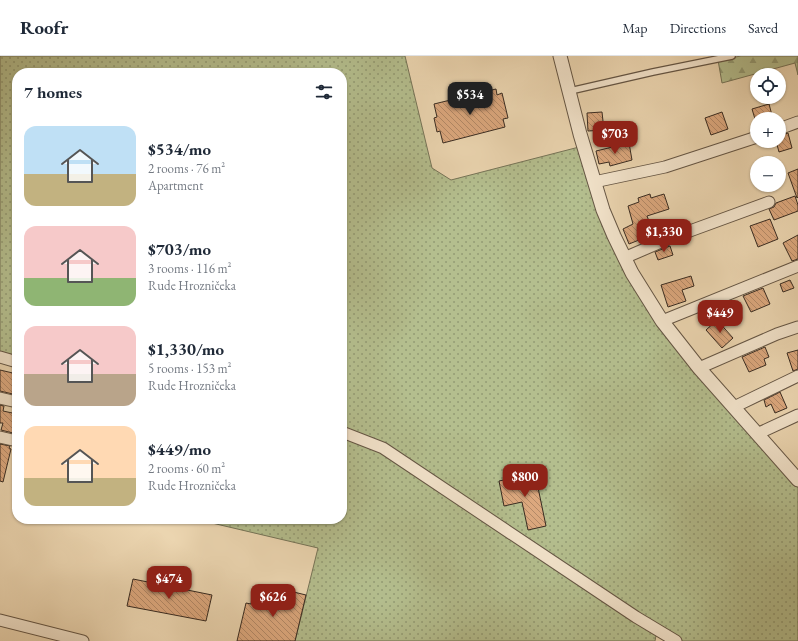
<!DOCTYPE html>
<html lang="en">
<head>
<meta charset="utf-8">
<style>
  body { margin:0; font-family:"EB Garamond",serif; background:#f2f2f3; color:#1f2937; height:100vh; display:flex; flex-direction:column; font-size:15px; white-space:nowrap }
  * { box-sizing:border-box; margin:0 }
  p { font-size:13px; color:#747a83 }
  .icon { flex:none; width:22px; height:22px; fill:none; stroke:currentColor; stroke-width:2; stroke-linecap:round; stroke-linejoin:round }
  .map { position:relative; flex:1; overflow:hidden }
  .details { position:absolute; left:12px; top:12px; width:335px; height:456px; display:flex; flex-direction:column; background:#fff; border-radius:16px; box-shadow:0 1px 3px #0004 }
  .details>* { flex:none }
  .fabs { position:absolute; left:750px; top:12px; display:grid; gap:8px }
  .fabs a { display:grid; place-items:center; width:36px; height:36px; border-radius:50%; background:#fff; box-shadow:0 1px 3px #0004; font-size:20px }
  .price { position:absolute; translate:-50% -34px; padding:0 9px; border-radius:8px; background:#8f2418; color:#fff; font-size:13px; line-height:26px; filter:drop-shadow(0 1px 2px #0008) }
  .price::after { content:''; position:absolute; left:50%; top:24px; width:12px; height:9px; margin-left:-6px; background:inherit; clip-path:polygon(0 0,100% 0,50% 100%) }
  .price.current { background:#222; color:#fff }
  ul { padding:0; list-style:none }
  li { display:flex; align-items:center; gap:12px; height:100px; padding:0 12px }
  li span { display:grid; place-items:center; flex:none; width:112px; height:80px; border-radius:12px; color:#555 }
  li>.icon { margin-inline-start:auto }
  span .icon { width:48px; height:48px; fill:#fffc; stroke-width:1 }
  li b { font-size:17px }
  h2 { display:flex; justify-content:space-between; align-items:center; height:48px; padding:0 12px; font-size:17px }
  header { display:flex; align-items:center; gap:24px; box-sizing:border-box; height:56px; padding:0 20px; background:#fff; border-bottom:1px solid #e0e1e3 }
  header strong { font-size:19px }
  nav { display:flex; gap:22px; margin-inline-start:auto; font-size:14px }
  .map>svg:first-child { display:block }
  .grass { fill:url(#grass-dots); stroke:#767458 }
  .forest { fill:url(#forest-firs); stroke:#767458 }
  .building { fill:url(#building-back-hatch); stroke:#382b21 }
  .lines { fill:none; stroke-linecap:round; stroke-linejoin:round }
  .service-casing { stroke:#655645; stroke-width:8 }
  .minor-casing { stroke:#655645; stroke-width:13 }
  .tertiary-casing { stroke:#655645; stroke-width:15 }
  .service { stroke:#f3e4cc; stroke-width:5.5 }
  .minor { stroke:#f3e4cc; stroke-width:11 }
  .tertiary { stroke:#f3e4cc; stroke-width:13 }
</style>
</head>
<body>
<header>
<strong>Roofr</strong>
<nav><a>Map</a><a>Directions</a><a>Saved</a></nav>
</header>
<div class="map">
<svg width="798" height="585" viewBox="0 0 798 585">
  <defs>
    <pattern id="grass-dots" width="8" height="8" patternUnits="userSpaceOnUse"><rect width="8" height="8" fill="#b4be8e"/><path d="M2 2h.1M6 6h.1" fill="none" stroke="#939b74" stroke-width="1.8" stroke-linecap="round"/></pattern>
    <pattern id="forest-firs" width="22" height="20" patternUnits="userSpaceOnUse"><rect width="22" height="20" fill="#b4be8e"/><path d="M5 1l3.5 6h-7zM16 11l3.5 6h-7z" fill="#939b74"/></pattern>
    <pattern id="building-back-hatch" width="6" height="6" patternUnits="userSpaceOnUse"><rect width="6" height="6" fill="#dca87e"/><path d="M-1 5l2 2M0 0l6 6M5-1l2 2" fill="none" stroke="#b38967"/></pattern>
  </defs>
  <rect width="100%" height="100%" fill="#ecd6b1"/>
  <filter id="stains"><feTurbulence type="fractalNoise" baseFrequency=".005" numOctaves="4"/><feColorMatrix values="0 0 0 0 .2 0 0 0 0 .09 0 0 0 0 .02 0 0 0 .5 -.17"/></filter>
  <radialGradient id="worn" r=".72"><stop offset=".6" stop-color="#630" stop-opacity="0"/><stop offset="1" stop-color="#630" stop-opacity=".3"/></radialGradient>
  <path class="grass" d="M 0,0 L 405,0 L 432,112 L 451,124 L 583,90 L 630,218 L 798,427 L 798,585 L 676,585 L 657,574 L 655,585 L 295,585 L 318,492 L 195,463 L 342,463 L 342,17 L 17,17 L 17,306 L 0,301 Z"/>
  <path class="forest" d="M 741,0 L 798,0 L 798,19 L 795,7 L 722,27 L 718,4 Z"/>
  <path class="building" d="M 496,33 L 497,39 L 502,37 L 508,62 L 503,63 L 505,71 L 443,87 L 440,75 L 437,76 L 434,62 L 437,61 L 434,48 Z
    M 769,48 L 773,63 L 755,63 L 752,53 Z
    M 602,56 L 604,74 L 588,75 L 587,57 Z
    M 722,56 L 728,73 L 711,79 L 705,62 Z
    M 788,77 L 792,92 L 779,96 L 776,85 L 779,85 L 779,80 Z
    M 629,87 L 632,104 L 610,110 L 609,106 L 599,108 L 596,95 Z
    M 798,113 L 798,141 L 797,142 L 788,117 Z
    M 650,138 L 651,142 L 664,138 L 669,153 L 647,160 L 654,178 L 629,188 L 623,173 L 633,168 L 628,150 L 639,146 L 638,142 Z
    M 795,140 L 798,149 L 798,155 L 774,164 L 769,153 L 774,151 L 776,147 Z
    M 770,163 L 778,183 L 758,191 L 750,170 Z
    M 798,179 L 798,203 L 792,205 L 783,187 Z
    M 670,190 L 673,199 L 658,204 L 655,196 Z
    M 691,220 L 694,230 L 682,234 L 686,245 L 668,251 L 661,229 Z
    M 790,224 L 794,232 L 783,236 L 780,228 Z
    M 763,232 L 770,248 L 751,256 L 743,240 Z
    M 717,264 L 733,282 L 722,292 L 706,274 Z
    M 765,291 L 769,301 L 764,303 L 766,309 L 749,316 L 742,301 Z
    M 798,294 L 798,313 L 793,315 L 787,297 Z
    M 0,314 L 17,318 L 17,339 L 0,335 Z
    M 780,336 L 787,352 L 775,357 L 771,348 L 766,351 L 764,344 Z
    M 0,349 L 4,350 L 3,355 L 17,358 L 13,377 L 1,374 L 3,367 L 0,367 Z
    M 0,388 L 10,390 L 9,392 L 11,393 L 3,426 L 0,425 Z
    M 535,417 L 546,470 L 528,474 L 522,446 L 504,450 L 499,425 Z
    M 133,523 L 212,539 L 206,565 L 127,550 Z
    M 273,531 L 306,539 L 295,585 L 237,585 L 246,547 L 251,548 L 252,542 L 269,546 Z"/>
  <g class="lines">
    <g class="service-casing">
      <path id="service" d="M 570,35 L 653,16 L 732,0"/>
    </g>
    <g class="minor-casing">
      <path id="minor" d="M 779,73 L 798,66
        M 594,126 L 665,111 L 757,81
        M 624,202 L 668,183 L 769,146
        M 662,265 L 798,210
        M 0,301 L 17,306
        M 699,312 L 777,278 L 798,271
        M 0,342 L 17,346
        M 734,351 L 798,320
        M 342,376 L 383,392 L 636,561 L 676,585
        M 757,378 L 798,359
        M 0,381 L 17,385
        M 0,564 L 83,585"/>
    </g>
    <g class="tertiary-casing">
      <path id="tertiary" d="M 560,0 L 580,78 L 603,154 L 614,180 L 632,217 L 662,265 L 699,312 L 798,424"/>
    </g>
    <use href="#service" class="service"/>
    <use href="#minor" class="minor"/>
    <use href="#tertiary" class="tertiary"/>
  </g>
  <rect width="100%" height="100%" filter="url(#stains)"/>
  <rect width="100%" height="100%" fill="url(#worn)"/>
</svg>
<div class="fabs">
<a><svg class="icon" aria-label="locate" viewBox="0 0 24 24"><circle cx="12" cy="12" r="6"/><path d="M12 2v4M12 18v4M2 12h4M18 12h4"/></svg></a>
<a>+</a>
<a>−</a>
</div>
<b class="price current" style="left:470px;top:60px">$534</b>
<b class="price" style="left:615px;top:99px">$703</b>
<b class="price" style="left:664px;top:197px">$1,330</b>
<b class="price" style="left:720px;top:278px">$449</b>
<b class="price" style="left:525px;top:442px">$800</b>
<b class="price" style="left:169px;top:544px">$474</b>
<b class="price" style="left:273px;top:562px">$626</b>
<section class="details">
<h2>7 homes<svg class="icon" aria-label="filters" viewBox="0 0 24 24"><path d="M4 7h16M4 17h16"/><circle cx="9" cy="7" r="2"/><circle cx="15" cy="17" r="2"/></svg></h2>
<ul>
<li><span style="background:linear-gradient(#bfe0f5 60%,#c2b280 0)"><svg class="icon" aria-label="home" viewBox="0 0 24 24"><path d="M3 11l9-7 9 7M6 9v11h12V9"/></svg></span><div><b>$534/mo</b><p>2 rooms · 76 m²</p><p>Apartment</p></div></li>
<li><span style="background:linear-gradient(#f6c9c9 65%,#8fb573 0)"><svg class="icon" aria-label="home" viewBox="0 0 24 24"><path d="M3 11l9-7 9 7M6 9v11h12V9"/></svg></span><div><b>$703/mo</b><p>3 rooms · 116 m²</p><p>Rude Hrozničeka</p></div></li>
<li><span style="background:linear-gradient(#f6c9c9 60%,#b9a48a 0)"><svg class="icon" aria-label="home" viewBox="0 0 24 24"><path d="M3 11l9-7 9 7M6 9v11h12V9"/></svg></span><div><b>$1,330/mo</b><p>5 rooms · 153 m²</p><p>Rude Hrozničeka</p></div></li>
<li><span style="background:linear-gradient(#ffd9b3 65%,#c2b280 0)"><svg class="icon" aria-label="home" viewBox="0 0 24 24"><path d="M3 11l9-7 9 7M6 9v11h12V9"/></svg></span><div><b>$449/mo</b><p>2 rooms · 60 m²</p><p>Rude Hrozničeka</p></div></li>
</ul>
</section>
</div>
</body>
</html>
